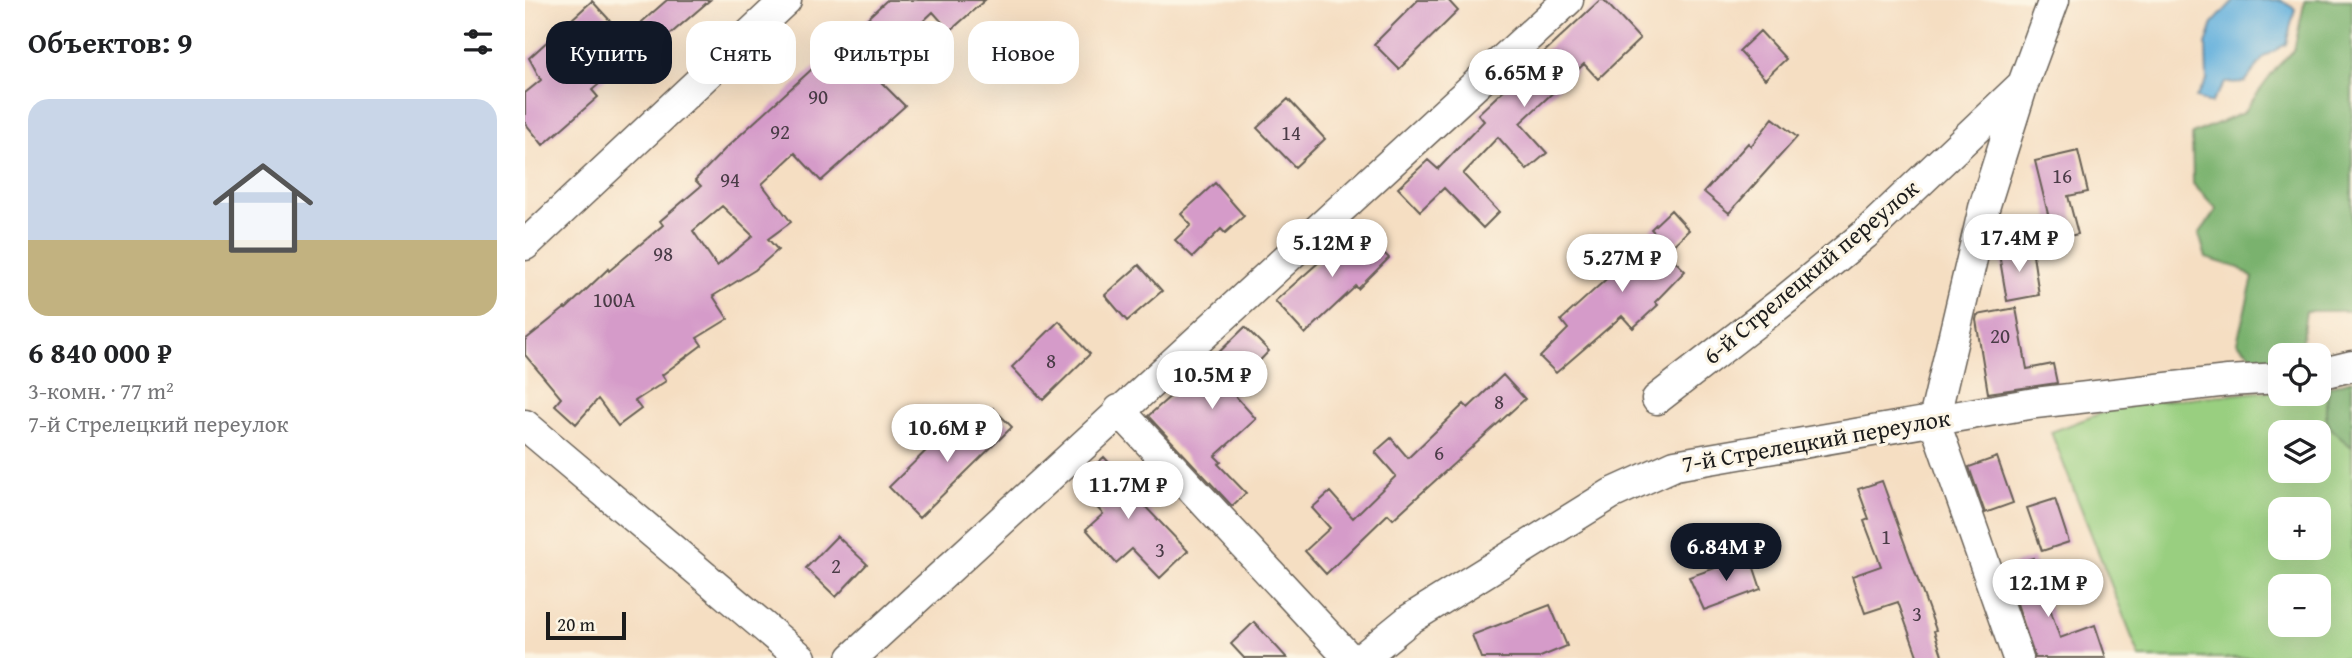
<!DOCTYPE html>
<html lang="ru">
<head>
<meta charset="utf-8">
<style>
  body { margin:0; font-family:"Gentium Book Plus",serif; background:#f2f2f2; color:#202124; height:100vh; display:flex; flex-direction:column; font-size:26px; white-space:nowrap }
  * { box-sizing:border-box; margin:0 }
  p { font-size:23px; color:#757577 }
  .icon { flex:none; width:38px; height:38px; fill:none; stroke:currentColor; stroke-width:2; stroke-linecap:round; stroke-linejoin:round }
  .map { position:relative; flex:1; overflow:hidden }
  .side { display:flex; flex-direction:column; background:#fff; width:525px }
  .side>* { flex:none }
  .banner { position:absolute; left:21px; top:21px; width:665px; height:63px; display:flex; gap:14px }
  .controls { position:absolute; left:1743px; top:343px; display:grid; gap:14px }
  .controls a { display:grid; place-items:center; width:63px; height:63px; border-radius:14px; background:#fff; box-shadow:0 7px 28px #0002; font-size:35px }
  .scale { position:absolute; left:21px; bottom:18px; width:80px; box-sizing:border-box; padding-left:7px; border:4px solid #1c1c1c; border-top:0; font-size:19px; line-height:24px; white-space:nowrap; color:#1c1c1c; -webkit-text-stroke:5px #fcf5e5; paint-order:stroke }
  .price { position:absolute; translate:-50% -60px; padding:0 16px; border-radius:24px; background:#fff; color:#222; font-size:23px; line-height:46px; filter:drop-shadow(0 2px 4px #0008) }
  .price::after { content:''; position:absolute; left:50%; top:42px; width:21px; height:16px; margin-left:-10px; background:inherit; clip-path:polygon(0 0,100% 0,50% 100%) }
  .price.active { background:#111827; color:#fff }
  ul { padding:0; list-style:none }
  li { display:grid; align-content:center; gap:14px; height:371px; padding:0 28px }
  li+li { border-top:2px solid #e0e0e0 }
  li span { display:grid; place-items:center; height:217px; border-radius:21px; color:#555 }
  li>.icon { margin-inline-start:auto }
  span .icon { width:126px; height:126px; fill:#fffc; stroke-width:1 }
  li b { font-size:30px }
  h2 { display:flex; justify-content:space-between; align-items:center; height:84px; padding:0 28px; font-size:30px }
  .tag { padding:0 24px; border-radius:21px; background:#fff; box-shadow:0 7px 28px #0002; font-size:24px; line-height:63px }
  .tag.active { background:#111827; color:#fff }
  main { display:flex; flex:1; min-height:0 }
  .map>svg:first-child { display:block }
  .green { fill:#99cf80; stroke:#5a764e; stroke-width:2; fill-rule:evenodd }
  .forest { fill:#7ab26e; stroke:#4b6745; stroke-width:2 }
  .water { fill:#64b0dd; stroke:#40667c; stroke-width:2 }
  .building { fill:#d59bc9; fill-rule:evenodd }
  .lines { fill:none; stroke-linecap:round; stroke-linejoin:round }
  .street-casing { stroke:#686056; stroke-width:33 }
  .street { stroke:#fff; stroke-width:30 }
  .labels { text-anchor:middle; stroke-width:6; stroke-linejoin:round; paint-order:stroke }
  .number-label { font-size:21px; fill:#4a3c47 }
  .street-label { font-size:24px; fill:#1c1c1c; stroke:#fcf5e5 }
</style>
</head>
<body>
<main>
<section class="side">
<h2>Объектов: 9<svg class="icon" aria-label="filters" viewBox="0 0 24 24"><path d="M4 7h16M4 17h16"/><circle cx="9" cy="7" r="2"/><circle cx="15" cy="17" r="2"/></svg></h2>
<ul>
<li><span style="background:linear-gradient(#c9d6e8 65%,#c2b280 0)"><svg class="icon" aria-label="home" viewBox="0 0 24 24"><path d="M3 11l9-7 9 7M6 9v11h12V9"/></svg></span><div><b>6 840 000 ₽</b><p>3-комн. · 77 m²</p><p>7-й Стрелецкий переулок</p></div></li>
</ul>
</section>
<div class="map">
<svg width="1827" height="658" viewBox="0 0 1827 658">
  <rect width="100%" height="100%" fill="#fcf5e5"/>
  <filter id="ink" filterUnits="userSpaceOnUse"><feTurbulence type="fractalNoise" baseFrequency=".0143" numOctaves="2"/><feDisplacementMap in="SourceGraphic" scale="14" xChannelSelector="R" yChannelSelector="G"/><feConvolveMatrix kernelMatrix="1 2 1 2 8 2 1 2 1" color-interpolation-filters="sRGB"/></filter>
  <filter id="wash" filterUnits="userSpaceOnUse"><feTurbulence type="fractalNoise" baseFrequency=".00686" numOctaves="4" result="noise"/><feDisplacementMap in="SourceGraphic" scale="28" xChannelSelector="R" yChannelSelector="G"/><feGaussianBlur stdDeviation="1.57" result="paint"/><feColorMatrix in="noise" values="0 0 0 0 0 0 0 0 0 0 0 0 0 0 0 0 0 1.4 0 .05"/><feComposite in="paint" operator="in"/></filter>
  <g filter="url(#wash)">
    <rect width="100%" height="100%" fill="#f5dec2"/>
    <path class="green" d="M 1805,386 C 1797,421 1799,425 1827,447 L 1827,658 L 1615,658 L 1526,432 L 1600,404 L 1755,390 L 1755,394 L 1794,394 L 1794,387 ZM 1755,432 L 1794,432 L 1794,471 L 1755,471 ZM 1755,509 L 1794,509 L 1794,548 L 1755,548 ZM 1755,586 L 1794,586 L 1794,625 L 1755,625 Z"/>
    <path class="forest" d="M 1780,0 L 1827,0 L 1827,311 L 1781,311 L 1775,355 L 1755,355 L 1755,363 L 1735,363 L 1712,342 L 1728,278 L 1714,268 L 1681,258 L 1674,234 L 1692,209 L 1668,184 L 1667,134 L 1718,113 L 1753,66 L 1769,50 Z
      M 1827,380 L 1827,447 C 1799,425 1797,421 1805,386 Z"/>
    <path class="water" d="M 1709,0 L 1755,0 L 1770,9 L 1761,44 L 1740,56 L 1720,82 L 1700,83 L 1686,103 L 1671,98 L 1682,80 L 1681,45 L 1688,23 Z"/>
    <g id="blocks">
      <path class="building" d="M 142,0 L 185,0 L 121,55 L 103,34 Z
        M 362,0 L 460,0 L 425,31 L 408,12 L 345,71 L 380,106 L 296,181 L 270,153 L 237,184 L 266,222 L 243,239 L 253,250 L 230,270 L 188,296 L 203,319 L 172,338 L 177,345 L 137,375 L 141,381 L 110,401 L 116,409 L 93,426 L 73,399 L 51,424 L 30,405 L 36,398 L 0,355 L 0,340 L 40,308 L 41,309 L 83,269 L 84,271 L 138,225 L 135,221 L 176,186 L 170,180 L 200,149 ZM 197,206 L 228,236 L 192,266 L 168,231 Z
        M 893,0 L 923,0 L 933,11 L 874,69 L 849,44 Z
        M 1075,0 L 1079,0 L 1115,39 L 1073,79 L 1059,64 L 995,123 L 1022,153 L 1002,170 L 973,137 L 938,174 L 974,212 L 958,228 L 919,188 L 895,211 L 873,188 L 903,160 L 913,169 L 959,121 L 953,114 Z
        M 67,1 L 113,51 L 67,90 L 73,97 L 18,145 L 0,123 L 0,93 L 16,80 L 4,58 Z
        M 1235,31 L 1261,59 L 1240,79 L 1214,51 Z
        M 763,99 L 800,139 L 770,167 L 732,128 Z
        M 1248,118 L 1272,137 L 1204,213 L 1179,192 L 1223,143 L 1226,146 Z
        M 1553,151 L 1563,192 L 1543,196 L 1553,234 L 1523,241 L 1518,220 L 1524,218 L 1510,161 Z
        M 690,183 L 719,216 L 700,233 L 696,229 L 668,257 L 650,240 L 666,225 L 656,214 Z
        M 1146,210 L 1164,230 L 1141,252 L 1160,271 L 1130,302 L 1133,305 L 1108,328 L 1097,316 L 1031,373 L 1015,357 L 1043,329 L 1036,320 L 1131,234 L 1126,229 Z
        M 830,225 L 864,258 L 833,289 L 831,286 L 780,334 L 750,301 L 802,255 Z
        M 1507,248 L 1514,295 L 1482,301 L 1474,254 Z
        M 614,265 L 637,291 L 602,321 L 580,295 Z
        M 1491,308 L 1502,369 L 1528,364 L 1532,383 L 1463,393 L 1451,320 L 1452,315 Z
        M 534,321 L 565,354 L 518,400 L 487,367 Z
        M 720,327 L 744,351 L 706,391 L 731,419 L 690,456 L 696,462 L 693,464 L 721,493 L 707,506 L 623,416 L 682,364 Z
        M 978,375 L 1000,399 L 868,519 L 863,514 L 801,574 L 780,551 L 805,528 L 787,508 L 805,492 L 828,518 L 871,476 L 850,452 L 866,438 L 883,458 L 939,404 L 943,408 Z
        M 468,408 L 487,427 L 394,518 L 364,487 L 415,437 L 426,449 Z
        M 579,457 L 615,497 L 613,499 L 663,551 L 635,578 L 607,549 L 591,563 L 561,529 L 578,514 L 550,483 Z
        M 1472,457 L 1488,503 L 1460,513 L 1444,467 Z
        M 1357,481 L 1411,630 L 1409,631 L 1418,658 L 1393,658 L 1373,602 L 1340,613 L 1327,576 L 1356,566 L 1339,521 L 1344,519 L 1333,489 Z
        M 1530,499 L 1544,542 L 1517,551 L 1502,508 Z
        M 312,536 L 342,564 L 311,597 L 281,568 Z
        M 1225,556 L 1236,589 L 1179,610 L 1164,577 Z
        M 1508,558 L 1535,638 L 1570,625 L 1581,658 L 1510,658 L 1480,567 Z
        M 1025,605 L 1042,646 L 1013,658 L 956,658 L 947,635 Z
        M 729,622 L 762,658 L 719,658 L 706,644 Z"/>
    </g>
  </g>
  <g filter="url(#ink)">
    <use href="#blocks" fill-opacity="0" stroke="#686056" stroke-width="2"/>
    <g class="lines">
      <g class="street-casing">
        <path id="street" d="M 0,245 L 261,0
          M 1794,374 L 1827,366
          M 1132,399 L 1261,299 L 1339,235 L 1495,87
          M 594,410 L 824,658
          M 0,425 L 276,658
          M 327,658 L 1043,0
          M 837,658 L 885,619 L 1086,494 L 1150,465 L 1510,403 L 1703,381 L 1755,378
          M 1493,658 L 1409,420 L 1459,208 L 1498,84 L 1529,0"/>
      </g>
      <use href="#street" class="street"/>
    </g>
  </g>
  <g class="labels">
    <g class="number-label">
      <text x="293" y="104">90</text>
      <text x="255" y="139">92</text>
      <text x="766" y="140">14</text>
      <text x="1537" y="183">16</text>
      <text x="205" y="187">94</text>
      <text x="138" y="261">98</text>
      <text x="89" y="307">100А</text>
      <text x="1475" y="343">20</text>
      <text x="526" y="368">8</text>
      <text x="974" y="409">8</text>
      <text x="914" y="460">6</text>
      <text x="1361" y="544">1</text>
      <text x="635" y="557">3</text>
      <text x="311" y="573">2</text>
      <text x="1392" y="621">3</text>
    </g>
    <g class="street-label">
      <text transform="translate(1286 272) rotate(-40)" y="8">6-й Стрелецкий переулок</text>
      <text transform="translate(1291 441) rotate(-10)" y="8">7-й Стрелецкий переулок</text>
    </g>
  </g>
</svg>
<div class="controls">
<a><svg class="icon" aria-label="locate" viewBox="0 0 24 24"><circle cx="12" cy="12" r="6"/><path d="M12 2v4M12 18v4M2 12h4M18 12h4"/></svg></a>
<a><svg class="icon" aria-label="layers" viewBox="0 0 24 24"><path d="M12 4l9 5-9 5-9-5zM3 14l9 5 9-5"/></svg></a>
<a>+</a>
<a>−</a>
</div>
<div class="scale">20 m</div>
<b class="price" style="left:999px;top:109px">6.65M ₽</b>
<b class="price" style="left:1494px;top:274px">17.4M ₽</b>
<b class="price" style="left:807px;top:279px">5.12M ₽</b>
<b class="price" style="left:1097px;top:294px">5.27M ₽</b>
<b class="price" style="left:687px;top:411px">10.5M ₽</b>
<b class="price" style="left:422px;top:464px">10.6M ₽</b>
<b class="price" style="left:603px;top:521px">11.7M ₽</b>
<b class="price active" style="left:1201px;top:583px">6.84M ₽</b>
<b class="price" style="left:1523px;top:619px">12.1M ₽</b>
<div class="banner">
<a class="tag active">Купить</a>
<a class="tag">Снять</a>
<a class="tag">Фильтры</a>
<a class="tag">Новое</a>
</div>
</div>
</main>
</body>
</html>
